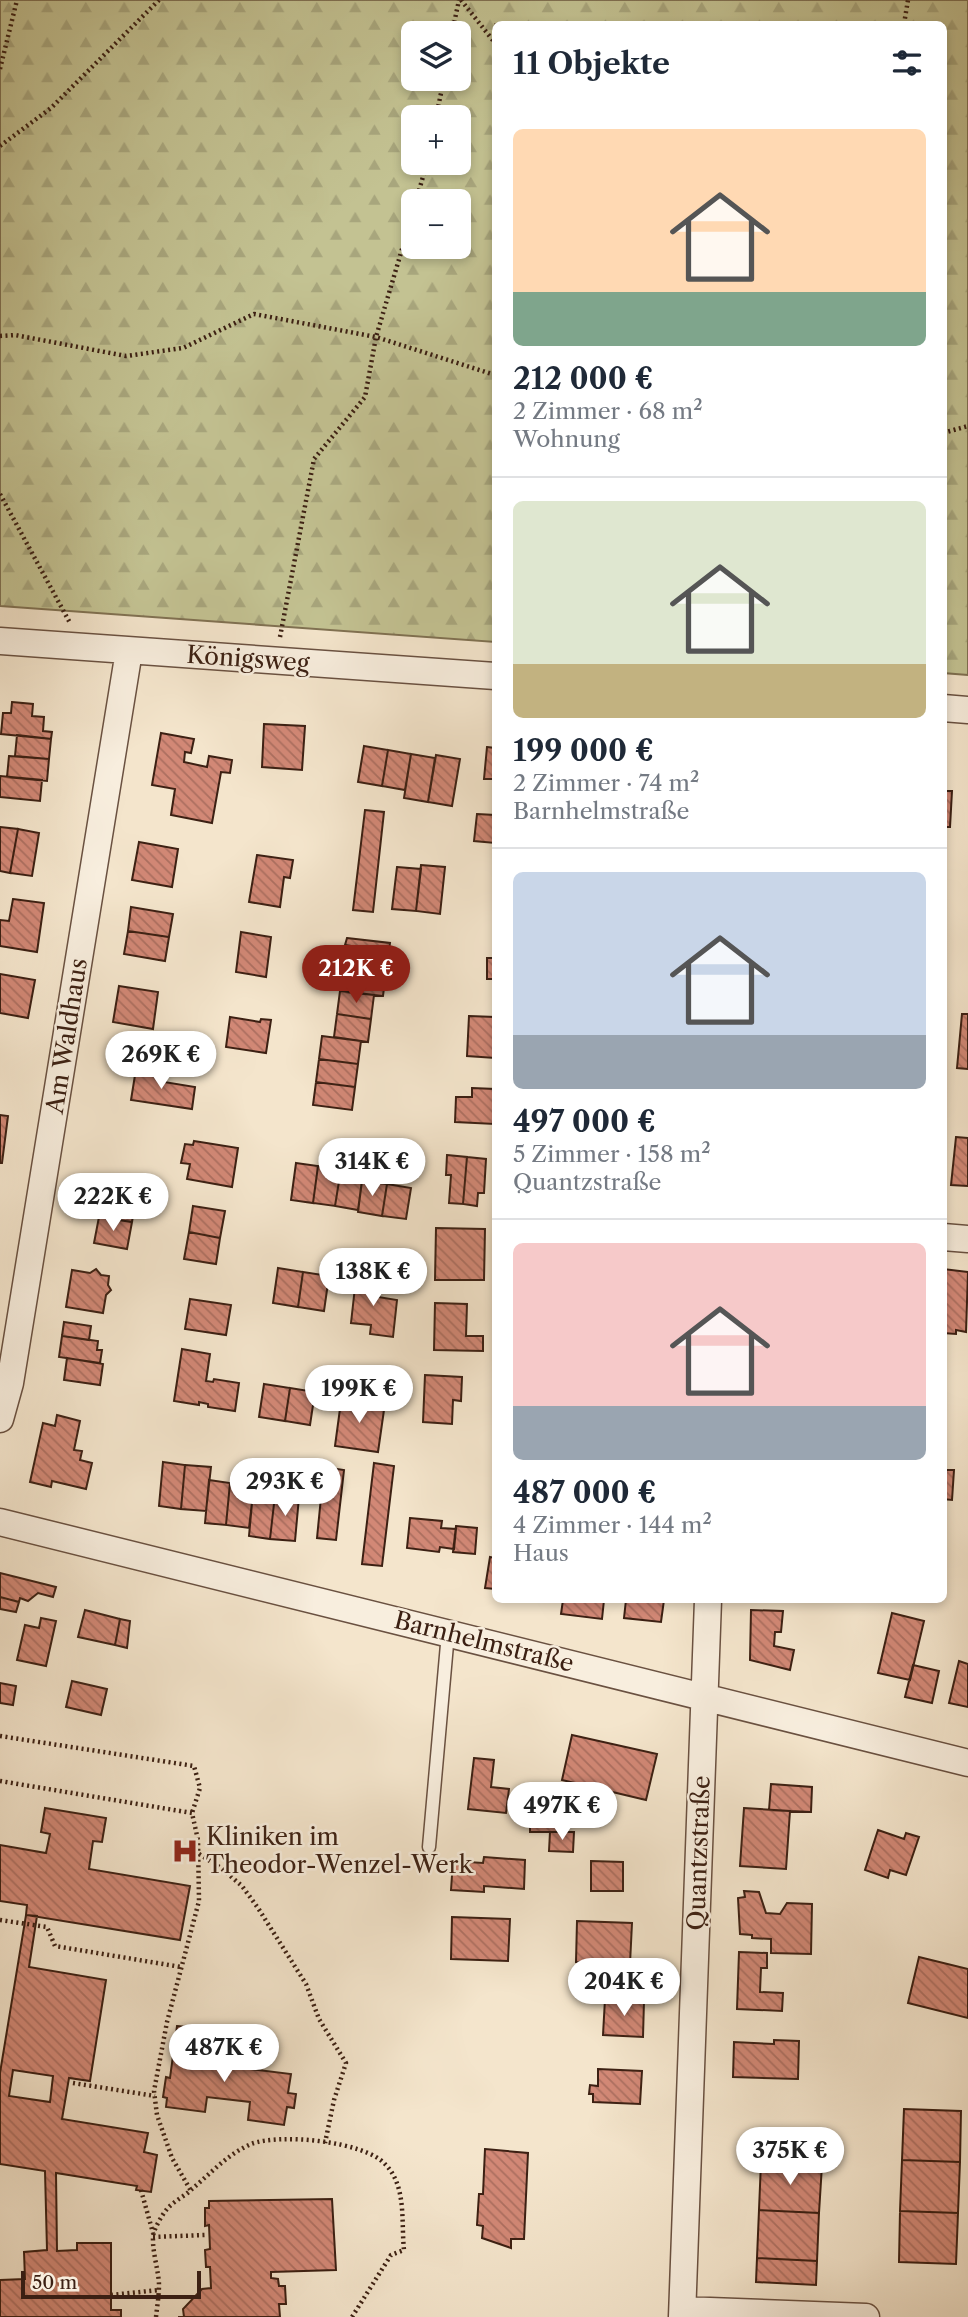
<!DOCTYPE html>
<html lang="de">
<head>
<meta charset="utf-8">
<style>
  body { margin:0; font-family:"Libre Caslon Text",serif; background:#f2f2f3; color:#1f2937; height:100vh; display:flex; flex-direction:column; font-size:26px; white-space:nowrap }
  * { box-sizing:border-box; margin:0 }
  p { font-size:23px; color:#747a83 }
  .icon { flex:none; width:38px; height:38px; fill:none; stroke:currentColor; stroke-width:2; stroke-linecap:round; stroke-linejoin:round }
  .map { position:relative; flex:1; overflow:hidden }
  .panel { position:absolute; left:492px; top:21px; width:455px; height:1582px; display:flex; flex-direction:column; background:#fff; border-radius:10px; box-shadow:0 4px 10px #0003 }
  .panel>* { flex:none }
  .controls { position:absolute; left:401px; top:21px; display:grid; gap:14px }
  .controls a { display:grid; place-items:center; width:70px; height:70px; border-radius:10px; background:#fff; box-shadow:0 4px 10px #0003; font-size:35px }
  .scale { position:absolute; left:21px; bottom:18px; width:180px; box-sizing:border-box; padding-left:7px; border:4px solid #3c2013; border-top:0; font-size:19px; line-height:24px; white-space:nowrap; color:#3c2013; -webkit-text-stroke:5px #f8eede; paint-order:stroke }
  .price { position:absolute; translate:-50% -60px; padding:0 16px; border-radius:24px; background:#fff; color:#222; font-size:23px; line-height:46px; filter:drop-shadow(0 2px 4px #0008) }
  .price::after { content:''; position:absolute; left:50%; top:42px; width:21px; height:16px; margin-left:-10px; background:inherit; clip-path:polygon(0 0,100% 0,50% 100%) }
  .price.on { background:#8f2418; color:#fff }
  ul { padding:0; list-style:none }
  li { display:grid; align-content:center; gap:14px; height:371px; padding:0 21px }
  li+li { border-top:2px solid #e0e1e3 }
  li span { display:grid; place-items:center; height:217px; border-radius:10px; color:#555 }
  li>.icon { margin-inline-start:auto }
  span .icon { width:126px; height:126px; fill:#fffc; stroke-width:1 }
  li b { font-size:30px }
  h2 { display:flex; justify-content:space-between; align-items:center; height:84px; padding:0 21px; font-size:30px }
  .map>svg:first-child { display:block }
  .forest { fill:url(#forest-firs); stroke:#807152; stroke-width:2; fill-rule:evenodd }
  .building { fill:url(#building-back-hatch); stroke:#3c2013; stroke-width:2; fill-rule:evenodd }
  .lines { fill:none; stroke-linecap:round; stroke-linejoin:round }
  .lane-casing { stroke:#6a5141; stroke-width:15 }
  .street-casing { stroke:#6a5141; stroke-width:29 }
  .path { stroke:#3c2013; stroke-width:4.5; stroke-dasharray:2 3.5; stroke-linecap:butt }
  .lane { stroke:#f8eede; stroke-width:12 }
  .street { stroke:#f8eede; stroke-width:26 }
  .labels { text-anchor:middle; stroke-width:5; stroke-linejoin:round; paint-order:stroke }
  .street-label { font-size:24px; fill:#3c2013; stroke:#f8eede }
  .poi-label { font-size:24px; fill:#3c2013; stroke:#f8eede; text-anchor:start }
</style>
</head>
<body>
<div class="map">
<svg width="968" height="2317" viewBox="0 0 968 2317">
  <defs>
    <pattern id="forest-firs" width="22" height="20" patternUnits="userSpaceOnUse" patternTransform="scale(1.75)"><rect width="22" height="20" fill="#c3c292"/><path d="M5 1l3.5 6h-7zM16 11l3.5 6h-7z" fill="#a8a67d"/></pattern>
    <pattern id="building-back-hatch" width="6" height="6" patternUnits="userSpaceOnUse" patternTransform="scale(1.75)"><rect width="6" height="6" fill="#d28876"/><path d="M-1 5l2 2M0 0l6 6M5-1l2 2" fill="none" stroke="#ac6f60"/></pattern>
  </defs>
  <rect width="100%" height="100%" fill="#f4e5cc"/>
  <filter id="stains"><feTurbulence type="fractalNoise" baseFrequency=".00286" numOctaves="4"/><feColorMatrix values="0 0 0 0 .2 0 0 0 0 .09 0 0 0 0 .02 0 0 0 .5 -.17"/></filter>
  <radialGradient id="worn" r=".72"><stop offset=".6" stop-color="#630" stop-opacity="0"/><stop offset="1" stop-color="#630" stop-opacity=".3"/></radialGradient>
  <path class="forest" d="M 0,0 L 968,0 L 968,675 L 943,673 L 943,24 L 495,24 L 495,642 L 0,606 ZM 413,33 L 458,33 L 458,79 L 413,79 ZM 413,117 L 458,117 L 458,163 L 413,163 ZM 413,201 L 458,201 L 458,247 L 413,247 Z"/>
  <path class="building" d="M 12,702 L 33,704 L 32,716 L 44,717 L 43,731 L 52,732 L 51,739 L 1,734 L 3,713 L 11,713 Z
    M 264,724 L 305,726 L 302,770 L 262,767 Z
    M 161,733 L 194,739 L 191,753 L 185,752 L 184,762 L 207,767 L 209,756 L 232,760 L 230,773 L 221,772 L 212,823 L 171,815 L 175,789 L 152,785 Z
    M 17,735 L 51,739 L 49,759 L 15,756 Z
    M 364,746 L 388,750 L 382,786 L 358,782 Z
    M 487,747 L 495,748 L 495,779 L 484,779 Z
    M 388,750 L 411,754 L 405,790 L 382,786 Z
    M 411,754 L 435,758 L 428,802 L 404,798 Z
    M 436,755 L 460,759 L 452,806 L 428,802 Z
    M 9,756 L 49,759 L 47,781 L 7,777 Z
    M 0,776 L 42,780 L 40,801 L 0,797 Z
    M 943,791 L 952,791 L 950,827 L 943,827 Z
    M 365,810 L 384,812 L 373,912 L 353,910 Z
    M 477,814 L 495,815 L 495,843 L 474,841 Z
    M 0,827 L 18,829 L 10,873 L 0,871 Z
    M 18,829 L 39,833 L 32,876 L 10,873 Z
    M 139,842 L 178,849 L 172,887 L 132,880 Z
    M 257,855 L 293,860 L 290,878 L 284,877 L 280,907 L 249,902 Z
    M 421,865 L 445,867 L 440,914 L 416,911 Z
    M 397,867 L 421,869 L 416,911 L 392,909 Z
    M 13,899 L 44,903 L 37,952 L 0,946 L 0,920 L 9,921 Z
    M 131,907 L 173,914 L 169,937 L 128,931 Z
    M 128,931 L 169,937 L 165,961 L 124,954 Z
    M 241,932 L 271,937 L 266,977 L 236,972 Z
    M 347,938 L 390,943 L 386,973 L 349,968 L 352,946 L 345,945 Z
    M 487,958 L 495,958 L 495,979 L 487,979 Z
    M 349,968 L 386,973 L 383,996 L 346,992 Z
    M 0,974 L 35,980 L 28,1018 L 0,1013 Z
    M 119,986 L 158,992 L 153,1029 L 113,1022 Z
    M 340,991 L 374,995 L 371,1019 L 337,1014 Z
    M 337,1014 L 371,1019 L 368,1042 L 334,1037 Z
    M 962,1014 L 968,1014 L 968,1069 L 957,1068 Z
    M 469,1016 L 495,1017 L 495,1058 L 467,1056 Z
    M 230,1017 L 260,1022 L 261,1019 L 271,1020 L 266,1053 L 226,1047 Z
    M 322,1036 L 361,1041 L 358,1064 L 319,1059 Z
    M 319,1059 L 358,1064 L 355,1087 L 316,1082 Z
    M 136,1069 L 166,1074 L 164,1082 L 195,1087 L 192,1109 L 131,1100 Z
    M 316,1082 L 355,1087 L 352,1110 L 313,1105 Z
    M 472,1088 L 495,1089 L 495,1124 L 455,1122 L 456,1097 L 472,1097 Z
    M 0,1115 L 8,1116 L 2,1163 L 0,1163 Z
    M 956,1137 L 968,1138 L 968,1186 L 951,1185 Z
    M 194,1141 L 238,1148 L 232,1187 L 187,1179 L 190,1164 L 181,1163 L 185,1144 L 193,1145 Z
    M 447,1155 L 467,1157 L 463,1204 L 449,1203 L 451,1175 L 446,1175 Z
    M 467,1157 L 486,1159 L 484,1193 L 478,1193 L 477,1206 L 463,1204 Z
    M 296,1163 L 318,1166 L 313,1203 L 291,1200 Z
    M 318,1166 L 341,1169 L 335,1206 L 313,1203 Z
    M 341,1169 L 363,1173 L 358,1210 L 335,1206 Z
    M 362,1181 L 387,1184 L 382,1216 L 358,1212 Z
    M 387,1184 L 411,1188 L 406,1219 L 382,1216 Z
    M 104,1190 L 136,1196 L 132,1222 L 99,1217 Z
    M 193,1206 L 225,1211 L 220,1238 L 189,1232 Z
    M 99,1217 L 132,1222 L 127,1249 L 94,1243 Z
    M 436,1228 L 485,1229 L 484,1280 L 435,1280 Z
    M 189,1232 L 220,1238 L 216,1264 L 184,1259 Z
    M 278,1268 L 303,1272 L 298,1307 L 273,1303 Z
    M 96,1269 L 101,1275 L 109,1276 L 108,1285 L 111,1290 L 106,1295 L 103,1313 L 66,1307 L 72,1270 L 90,1273 Z
    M 943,1269 L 968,1272 L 966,1332 L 956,1330 L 956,1334 L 943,1333 Z
    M 303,1272 L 329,1276 L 324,1311 L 298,1307 Z
    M 356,1278 L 379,1281 L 378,1297 L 397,1300 L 393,1337 L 370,1334 L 371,1325 L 351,1323 Z
    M 190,1299 L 231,1305 L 226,1335 L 185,1329 Z
    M 435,1303 L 467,1304 L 466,1336 L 483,1336 L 483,1351 L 434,1350 Z
    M 64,1322 L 91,1326 L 89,1340 L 62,1336 Z
    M 62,1336 L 98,1341 L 97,1350 L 102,1350 L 100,1363 L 59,1357 Z
    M 182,1349 L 210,1354 L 206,1381 L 213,1382 L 214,1379 L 239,1383 L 235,1411 L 208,1407 L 208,1404 L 199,1402 L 199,1405 L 174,1401 Z
    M 67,1358 L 103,1364 L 100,1385 L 64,1380 Z
    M 425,1375 L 462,1377 L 461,1401 L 453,1400 L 452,1424 L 423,1422 Z
    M 264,1384 L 290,1388 L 285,1421 L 259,1417 Z
    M 290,1388 L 315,1392 L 310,1425 L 285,1421 Z
    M 342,1394 L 365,1398 L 364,1407 L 384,1410 L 378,1452 L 335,1446 Z
    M 57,1415 L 80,1421 L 74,1450 L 82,1451 L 80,1460 L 92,1463 L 86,1489 L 52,1481 L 51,1487 L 30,1482 L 43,1423 L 55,1426 Z
    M 163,1462 L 185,1465 L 181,1509 L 159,1506 Z
    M 374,1463 L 394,1466 L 382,1566 L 362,1564 Z
    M 185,1465 L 211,1467 L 206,1511 L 181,1509 Z
    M 324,1467 L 344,1470 L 336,1540 L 317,1538 Z
    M 943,1470 L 954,1470 L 952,1500 L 943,1499 Z
    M 209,1480 L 230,1483 L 226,1525 L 205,1523 Z
    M 230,1483 L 254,1485 L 249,1528 L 226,1525 Z
    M 253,1492 L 275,1495 L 270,1539 L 249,1536 Z
    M 275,1495 L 299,1497 L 295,1541 L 270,1539 Z
    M 410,1518 L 442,1521 L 441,1528 L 456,1529 L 454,1549 L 440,1547 L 439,1552 L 407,1548 Z
    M 456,1526 L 477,1528 L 475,1554 L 453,1552 Z
    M 490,1557 L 495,1558 L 495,1589 L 485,1588 Z
    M 0,1573 L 56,1587 L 53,1597 L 38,1593 L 28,1601 L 20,1598 L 19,1602 L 0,1597 Z
    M 0,1597 L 19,1602 L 16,1612 L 0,1609 Z
    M 563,1600 L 604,1600 L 602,1619 L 561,1614 Z
    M 626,1600 L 664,1600 L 661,1622 L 624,1618 Z
    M 85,1610 L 120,1619 L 115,1645 L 78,1637 Z
    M 751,1610 L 783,1611 L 781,1632 L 775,1632 L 774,1646 L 794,1650 L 790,1670 L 750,1660 Z
    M 892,1613 L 924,1621 L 910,1680 L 878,1673 Z
    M 41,1618 L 56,1621 L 46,1666 L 17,1660 L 25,1625 L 39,1628 Z
    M 120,1619 L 130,1621 L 127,1648 L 115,1645 Z
    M 959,1661 L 968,1664 L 968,1707 L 949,1703 Z
    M 913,1665 L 939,1671 L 932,1703 L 905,1697 Z
    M 72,1681 L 107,1689 L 101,1715 L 66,1707 Z
    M 0,1683 L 16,1686 L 13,1705 L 0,1703 Z
    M 572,1735 L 657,1754 L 646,1800 L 562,1780 Z
    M 474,1758 L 494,1760 L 491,1787 L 509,1789 L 506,1813 L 468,1809 Z
    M 771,1784 L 812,1787 L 811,1812 L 769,1810 Z
    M 45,1808 L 106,1818 L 102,1842 L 93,1841 L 89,1869 L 190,1886 L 180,1940 L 26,1915 L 27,1905 L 0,1901 L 0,1845 L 46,1853 L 50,1834 L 41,1832 Z
    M 744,1808 L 790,1811 L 786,1869 L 740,1866 Z
    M 530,1809 L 567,1809 L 567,1832 L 530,1832 Z
    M 878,1830 L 904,1839 L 906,1833 L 919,1837 L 906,1875 L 890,1870 L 888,1878 L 865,1870 Z
    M 550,1832 L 574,1832 L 573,1852 L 549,1851 Z
    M 484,1857 L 525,1860 L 524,1889 L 484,1886 L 484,1892 L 451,1890 L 453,1861 L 483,1863 Z
    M 591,1861 L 623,1862 L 623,1891 L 591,1891 Z
    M 744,1891 L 759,1892 L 766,1913 L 780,1914 L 787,1903 L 812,1904 L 811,1954 L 771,1953 L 771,1939 L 752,1938 L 752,1935 L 740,1934 L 738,1898 L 745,1897 Z
    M 26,1915 L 37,1916 L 29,1967 L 106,1980 L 90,2081 L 69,2078 L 62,2119 L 148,2133 L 144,2152 L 157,2155 L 151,2192 L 136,2190 L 137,2186 L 56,2173 L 57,2251 L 77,2250 L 77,2243 L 111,2243 L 111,2310 L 121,2310 L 121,2317 L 0,2317 L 0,2280 L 25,2279 L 24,2252 L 47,2250 L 45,2171 L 0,2164 L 0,2073 ZM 13,2070 L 53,2076 L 50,2102 L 9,2096 Z
    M 452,1917 L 510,1919 L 508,1961 L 451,1959 Z
    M 577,1921 L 632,1923 L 630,1964 L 576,1962 Z
    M 739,1952 L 767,1953 L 767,1968 L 761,1968 L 760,1992 L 783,1993 L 782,2011 L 737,2009 Z
    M 919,1957 L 968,1969 L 968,2018 L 908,2003 Z
    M 605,1999 L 644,2001 L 643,2037 L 603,2035 Z
    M 177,2026 L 198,2028 L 194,2062 L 291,2074 L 288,2093 L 296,2094 L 294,2108 L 287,2107 L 284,2125 L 248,2120 L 250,2102 L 207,2097 L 205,2112 L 166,2107 L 167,2098 L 163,2097 L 166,2077 L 170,2078 Z
    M 774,2040 L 799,2041 L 798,2079 L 733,2077 L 734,2042 L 774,2044 Z
    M 598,2069 L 642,2071 L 640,2104 L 593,2102 L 593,2094 L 589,2094 L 590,2085 L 598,2086 Z
    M 904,2109 L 961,2111 L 960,2162 L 902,2160 Z
    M 763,2138 L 823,2141 L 822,2165 L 761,2162 Z
    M 485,2149 L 528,2153 L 524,2239 L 511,2239 L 511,2248 L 482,2238 L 483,2226 L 477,2225 L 479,2194 L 483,2194 Z
    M 902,2160 L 960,2162 L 958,2213 L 900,2211 Z
    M 761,2162 L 822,2165 L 819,2213 L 759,2210 Z
    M 332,2199 L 336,2270 L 271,2272 L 271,2278 L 278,2279 L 279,2286 L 285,2286 L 286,2304 L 279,2304 L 280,2317 L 178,2317 L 184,2317 L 183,2309 L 202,2289 L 211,2288 L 210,2267 L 206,2267 L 205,2250 L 210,2249 L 209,2225 L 205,2226 L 205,2208 L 209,2208 L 209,2201 Z
    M 759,2210 L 819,2213 L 817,2261 L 757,2258 Z
    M 900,2211 L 958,2213 L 956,2264 L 899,2262 Z
    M 757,2258 L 817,2261 L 816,2285 L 756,2282 Z"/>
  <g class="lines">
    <g class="lane-casing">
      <path id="lane" d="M 429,1847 L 448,1633"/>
    </g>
    <g class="street-casing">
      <path id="street" d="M 0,641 L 495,676
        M 943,708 L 968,710
        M 943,1237 L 968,1239
        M 0,1419 L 10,1383 L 129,651
        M 0,1522 L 968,1763
        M 683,2310 L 866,2317
        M 682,2317 L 708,1600"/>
    </g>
    <path class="path" d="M 461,0 L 495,43
      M 904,24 L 908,0
      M 452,33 L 459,0
      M 0,69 L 17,0
      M 436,117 L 444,79
      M 0,146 L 51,108 L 159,0
      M 416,201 L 427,163
      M 0,336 L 15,335 L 126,356 L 183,348 L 254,314 L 376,337 L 495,375
      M 943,433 L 968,426
      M 0,494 L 70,623
      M 280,637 L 314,459 L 365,397 L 376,337 L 413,212
      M 0,1736 L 194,1766 L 200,1788 L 192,1813
      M 0,1781 L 192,1813 L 198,1840 L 199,1901 L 167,2022 L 154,2091 L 157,2115 L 172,2158 L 191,2191
      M 199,1854 L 221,1868 L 242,1886 L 258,1908 L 306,1984 L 319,2019 L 346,2063 L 334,2100 L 325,2143
      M 0,1920 L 47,1927 L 55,1946 L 181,1967
      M 73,2083 L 155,2096
      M 141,2190 L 153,2233
      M 153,2237 L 205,2235
      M 111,2295 L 159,2290
      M 156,2317 C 157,2307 159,2296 159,2285 C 159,2271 150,2245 154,2232 C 156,2226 162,2215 167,2209 C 174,2201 185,2196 192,2189 C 211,2173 228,2154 251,2144 C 279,2133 364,2141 385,2164 C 407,2186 401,2222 404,2250 L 391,2255 L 352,2317"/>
    <use href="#lane" class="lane"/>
    <use href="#street" class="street"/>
  </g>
  <defs>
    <g id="hospital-bare" transform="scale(2.1)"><path d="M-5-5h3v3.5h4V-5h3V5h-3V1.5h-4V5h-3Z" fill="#8f2418" stroke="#f8eede" stroke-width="2.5" paint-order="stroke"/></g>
  </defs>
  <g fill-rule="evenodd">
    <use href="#hospital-bare" x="185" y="1851"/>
  </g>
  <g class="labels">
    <g class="street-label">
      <text transform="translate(248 659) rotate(4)" y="8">Königsweg</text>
      <text transform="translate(67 1036) rotate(-81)" y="8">Am Waldhaus</text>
      <text transform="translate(484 1642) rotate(14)" y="8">Barnhelmstraße</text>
      <text transform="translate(699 1853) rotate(-88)" y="8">Quantzstraße</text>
    </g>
    <g class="poi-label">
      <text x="206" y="1845">Kliniken im<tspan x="206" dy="28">Theodor-Wenzel-Werk</tspan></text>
    </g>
  </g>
  <rect width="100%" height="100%" filter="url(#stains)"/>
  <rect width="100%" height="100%" fill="url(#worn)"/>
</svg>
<div class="controls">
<a><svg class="icon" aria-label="layers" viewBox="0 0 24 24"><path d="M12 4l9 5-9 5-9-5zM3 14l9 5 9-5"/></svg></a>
<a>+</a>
<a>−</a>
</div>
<div class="scale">50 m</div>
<b class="price on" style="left:356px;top:1005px">212K €</b>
<b class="price" style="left:161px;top:1091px">269K €</b>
<b class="price" style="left:372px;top:1198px">314K €</b>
<b class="price" style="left:113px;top:1233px">222K €</b>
<b class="price" style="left:373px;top:1308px">138K €</b>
<b class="price" style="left:359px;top:1425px">199K €</b>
<b class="price" style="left:285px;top:1518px">293K €</b>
<b class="price" style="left:562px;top:1842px">497K €</b>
<b class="price" style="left:624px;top:2018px">204K €</b>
<b class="price" style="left:224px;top:2084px">487K €</b>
<b class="price" style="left:790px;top:2187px">375K €</b>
<section class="panel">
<h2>11 Objekte<svg class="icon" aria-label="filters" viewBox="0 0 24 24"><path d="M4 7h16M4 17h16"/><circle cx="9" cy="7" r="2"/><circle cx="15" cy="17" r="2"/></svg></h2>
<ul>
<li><span style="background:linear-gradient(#ffd9b3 75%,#7fa58c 0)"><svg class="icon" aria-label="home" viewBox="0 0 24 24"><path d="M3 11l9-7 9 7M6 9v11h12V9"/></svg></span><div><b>212 000 €</b><p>2 Zimmer · 68 m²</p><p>Wohnung</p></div></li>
<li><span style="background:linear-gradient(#dfe7d0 75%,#c2b280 0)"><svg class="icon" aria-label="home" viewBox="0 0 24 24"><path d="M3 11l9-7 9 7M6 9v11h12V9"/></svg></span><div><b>199 000 €</b><p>2 Zimmer · 74 m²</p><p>Barnhelmstraße</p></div></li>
<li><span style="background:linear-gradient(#c9d6e8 75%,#9aa5b1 0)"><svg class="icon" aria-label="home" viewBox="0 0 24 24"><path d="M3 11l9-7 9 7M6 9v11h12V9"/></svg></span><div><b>497 000 €</b><p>5 Zimmer · 158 m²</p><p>Quantzstraße</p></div></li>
<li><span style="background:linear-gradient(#f6c9c9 75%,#9aa5b1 0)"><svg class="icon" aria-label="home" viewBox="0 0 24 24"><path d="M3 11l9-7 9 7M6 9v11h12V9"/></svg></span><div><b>487 000 €</b><p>4 Zimmer · 144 m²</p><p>Haus</p></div></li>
</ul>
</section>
</div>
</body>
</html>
